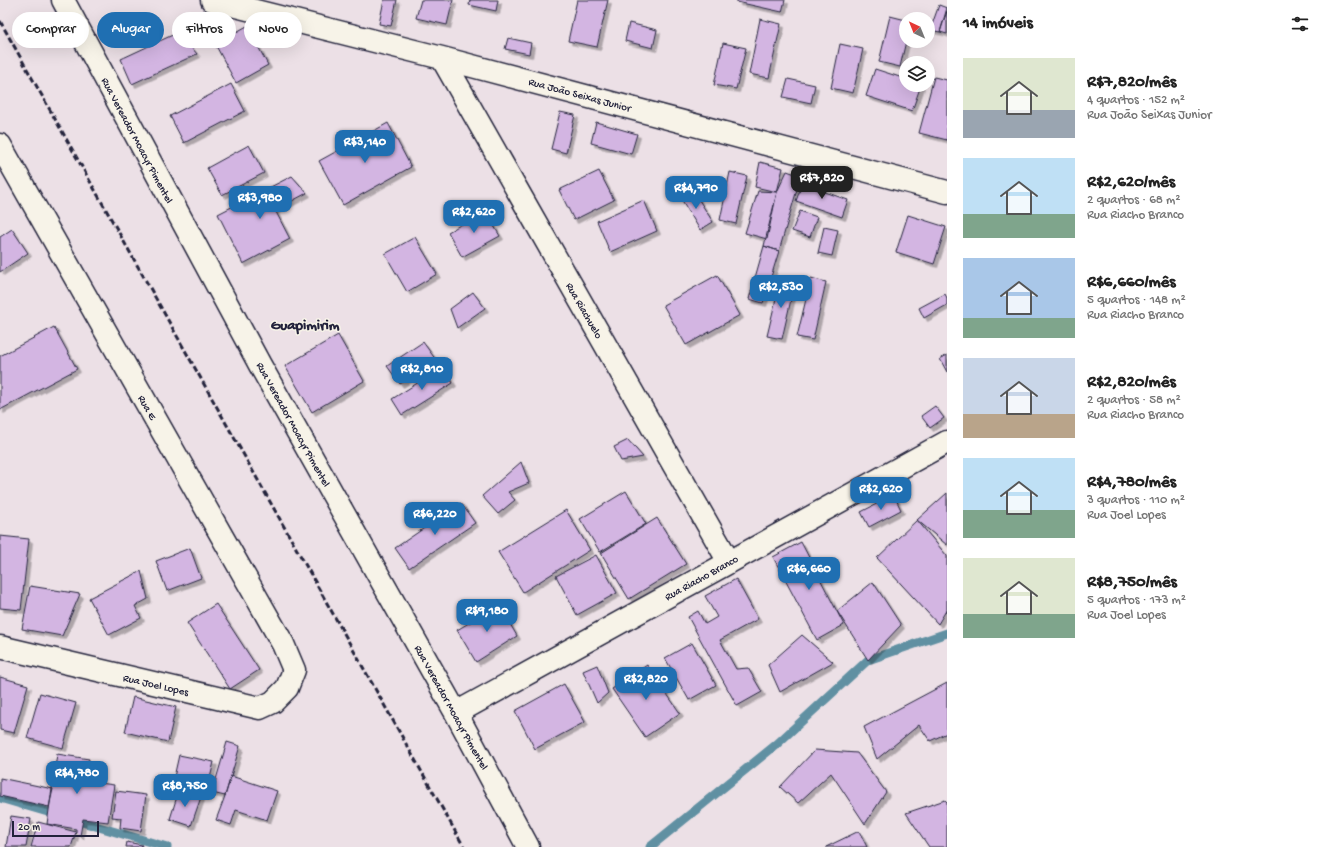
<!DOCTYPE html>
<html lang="pt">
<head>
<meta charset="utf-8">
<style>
  body { margin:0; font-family:"Gochi Hand",sans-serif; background:#f6f6f6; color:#222; height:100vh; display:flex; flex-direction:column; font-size:15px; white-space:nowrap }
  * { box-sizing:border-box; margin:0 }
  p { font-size:13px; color:#767676 }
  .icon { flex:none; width:22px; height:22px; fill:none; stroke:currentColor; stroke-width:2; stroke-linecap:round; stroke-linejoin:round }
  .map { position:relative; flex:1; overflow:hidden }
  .sheet { display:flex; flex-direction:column; background:#fff; width:380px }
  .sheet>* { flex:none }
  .top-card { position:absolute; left:12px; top:12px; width:380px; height:36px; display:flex; gap:8px }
  .needle { width:26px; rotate:317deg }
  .buttons { position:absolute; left:899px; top:12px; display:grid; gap:8px }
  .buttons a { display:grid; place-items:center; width:36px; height:36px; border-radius:50%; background:#fff; box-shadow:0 4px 16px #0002; font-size:20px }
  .scale { position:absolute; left:12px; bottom:10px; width:87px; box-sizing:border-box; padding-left:4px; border:2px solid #22223b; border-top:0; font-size:11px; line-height:14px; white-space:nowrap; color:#22223b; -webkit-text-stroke:3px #f7f3e8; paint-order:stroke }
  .price { position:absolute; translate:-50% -34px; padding:0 9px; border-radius:8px; background:#1f6fb2; color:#fff; font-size:13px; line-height:26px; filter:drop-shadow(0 1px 2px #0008) }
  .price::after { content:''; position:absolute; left:50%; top:24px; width:12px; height:9px; margin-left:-6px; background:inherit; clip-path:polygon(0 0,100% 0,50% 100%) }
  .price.active { background:#222; color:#fff }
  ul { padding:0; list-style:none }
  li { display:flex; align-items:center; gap:12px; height:100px; padding:0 16px }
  li span { display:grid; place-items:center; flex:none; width:112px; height:80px; border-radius:0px; color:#555 }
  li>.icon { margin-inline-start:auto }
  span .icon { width:48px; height:48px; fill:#fffc; stroke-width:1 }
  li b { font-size:17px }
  h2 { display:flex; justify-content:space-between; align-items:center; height:48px; padding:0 16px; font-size:17px }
  .tag { padding:0 14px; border-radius:18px; background:#fff; box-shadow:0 4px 16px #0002; font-size:14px; line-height:36px }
  .tag.active { background:#1f6fb2; color:#fff }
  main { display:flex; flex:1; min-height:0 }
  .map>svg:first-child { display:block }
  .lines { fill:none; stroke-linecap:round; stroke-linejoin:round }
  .stream { stroke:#6090a2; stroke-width:9 }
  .building { fill:#d3b5e2; stroke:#22223b; filter:url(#shadow) }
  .minor-casing { stroke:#22223b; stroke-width:25 }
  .minor { stroke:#f7f3e8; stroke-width:22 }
  .rail { stroke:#22223b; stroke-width:3; stroke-dasharray:6 3; stroke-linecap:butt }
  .labels { text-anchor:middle; stroke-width:3; stroke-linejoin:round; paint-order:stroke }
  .street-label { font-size:11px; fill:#22223b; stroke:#f7f3e8 }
  .district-label { font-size:15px; font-weight:bold; fill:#22223b; stroke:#f7f3e8 }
</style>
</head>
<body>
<main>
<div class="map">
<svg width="947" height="847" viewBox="0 0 947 847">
  <defs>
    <filter id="shadow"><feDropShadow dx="3.5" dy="3.5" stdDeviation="0" flood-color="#0004"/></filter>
  </defs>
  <rect width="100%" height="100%" fill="#ece0e6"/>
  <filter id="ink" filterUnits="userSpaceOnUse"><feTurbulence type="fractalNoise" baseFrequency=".025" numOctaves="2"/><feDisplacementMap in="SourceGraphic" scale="8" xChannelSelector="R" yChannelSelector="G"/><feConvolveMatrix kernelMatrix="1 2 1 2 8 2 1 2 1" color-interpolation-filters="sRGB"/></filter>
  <g filter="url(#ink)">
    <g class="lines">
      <path class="stream" d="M 0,798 L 167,847
        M 650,847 L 777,744 L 868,660 L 947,633"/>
    </g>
    <path class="building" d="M 384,0 L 397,0 L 391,26 L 379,24 Z
      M 421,0 L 453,0 L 447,25 L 416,18 Z
      M 470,0 L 498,0 L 496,11 L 469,5 Z
      M 577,0 L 608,0 L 597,47 L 568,41 Z
      M 737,0 L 785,0 L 782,12 L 737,2 Z
      M 939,5 L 947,8 L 940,32 L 930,30 Z
      M 947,11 L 947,34 L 940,32 Z
      M 890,16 L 906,20 L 906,41 L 900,67 L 879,62 Z
      M 760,19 L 781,24 L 769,78 L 749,74 Z
      M 629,23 L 657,30 L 653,48 L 625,41 Z
      M 247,26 L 268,65 L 236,83 L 215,44 Z
      M 179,32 L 197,54 L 132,84 L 121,59 Z
      M 508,38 L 531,43 L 529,54 L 505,49 Z
      M 723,43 L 746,48 L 736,89 L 714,85 Z
      M 840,44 L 863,49 L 853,93 L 831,88 Z
      M 875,69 L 906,79 L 906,85 L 921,85 L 912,111 L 866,96 Z
      M 934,77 L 947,80 L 947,140 L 919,133 Z
      M 788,79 L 815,85 L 811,103 L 783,97 Z
      M 231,84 L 245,111 L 184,143 L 170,116 Z
      M 560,112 L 575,115 L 566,153 L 551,149 Z
      M 596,122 L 637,134 L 631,154 L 591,143 Z
      M 388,123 L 411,167 L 343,205 L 319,161 Z
      M 249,145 L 264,173 L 222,195 L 207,168 Z
      M 760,162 L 783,168 L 777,192 L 755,187 Z
      M 599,171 L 614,200 L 574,220 L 559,190 Z
      M 787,171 L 801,176 L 779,251 L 764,246 L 777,192 Z
      M 730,172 L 747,176 L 736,224 L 720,220 Z
      M 292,176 L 307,193 L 275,210 L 290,239 L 243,264 L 218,214 Z
      M 802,184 L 848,200 L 842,217 L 796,201 Z
      M 692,189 L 713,222 L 700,230 L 680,197 Z
      M 758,191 L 777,192 L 767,239 L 745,233 Z
      M 644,200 L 657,231 L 610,252 L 597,221 Z
      M 485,211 L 500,236 L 462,257 L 448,232 Z
      M 800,211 L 817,217 L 810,237 L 792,231 Z
      M 908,215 L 946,227 L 934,264 L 896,252 Z
      M 824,227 L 838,230 L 832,256 L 818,253 Z
      M 12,229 L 28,253 L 0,272 L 0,237 Z
      M 415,237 L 437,274 L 407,292 L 385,254 Z
      M 764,246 L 779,251 L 763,303 L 749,299 Z
      M 717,275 L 740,315 L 686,345 L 663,305 Z
      M 781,278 L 795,282 L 782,339 L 767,336 Z
      M 811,278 L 826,282 L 813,340 L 797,337 Z
      M 473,292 L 485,308 L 457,328 L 450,309 Z
      M 945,294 L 947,298 L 947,305 L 924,318 L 919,308 Z
      M 54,327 L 77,369 L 0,410 L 0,356 Z
      M 338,335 L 364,381 L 312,412 L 285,366 Z
      M 423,342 L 436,360 L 400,384 L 387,366 Z
      M 947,355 L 947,372 L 940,359 Z
      M 443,367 L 453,383 L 402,415 L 392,399 Z
      M 935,406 L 944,418 L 930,428 L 921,416 Z
      M 628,440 L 643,457 L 621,461 L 614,447 Z
      M 521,462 L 529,483 L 508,492 L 515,500 L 498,514 L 482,496 Z
      M 626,491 L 646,524 L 600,552 L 580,519 Z
      M 947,493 L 947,545 L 917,520 Z
      M 894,495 L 901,510 L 869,527 L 861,512 Z
      M 461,503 L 475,523 L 409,568 L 395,548 Z
      M 566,510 L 590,550 L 523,592 L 498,552 Z
      M 657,518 L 686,564 L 629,599 L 601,553 Z
      M 917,520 L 947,556 L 947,609 L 938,624 L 877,558 Z
      M 0,536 L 29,539 L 21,610 L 0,608 Z
      M 801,542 L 844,625 L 817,640 L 773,557 Z
      M 190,548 L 201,578 L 167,591 L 156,561 Z
      M 596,555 L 617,593 L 577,615 L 556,576 Z
      M 141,571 L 148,599 L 135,606 L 141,618 L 109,635 L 89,598 Z
      M 736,579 L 758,619 L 720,640 L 736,669 L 748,668 L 762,692 L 737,706 L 688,617 L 698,611 L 705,624 L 717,617 L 705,596 Z
      M 873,582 L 901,625 L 868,660 L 837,611 Z
      M 30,586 L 80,594 L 62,636 L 22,629 Z
      M 216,604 L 259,670 L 230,689 L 187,623 Z
      M 499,605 L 517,636 L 476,662 L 457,630 Z
      M 802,635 L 833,662 L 780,692 L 768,665 Z
      M 692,643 L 716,685 L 689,700 L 665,658 Z
      M 597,665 L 608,693 L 597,703 L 583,671 Z
      M 647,665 L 680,713 L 645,737 L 612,689 Z
      M 0,677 L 28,685 L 14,733 L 0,730 Z
      M 947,683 L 947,733 L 930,741 L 919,725 L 877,759 L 864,727 Z
      M 564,684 L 585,722 L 535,749 L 515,711 Z
      M 40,693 L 76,703 L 63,748 L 27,738 Z
      M 133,697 L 176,707 L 168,742 L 125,732 Z
      M 227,742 L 240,746 L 225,796 L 212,793 Z
      M 815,750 L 857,753 L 886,792 L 865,824 L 831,773 L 798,803 L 780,787 Z
      M 57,754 L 89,759 L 86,781 L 114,785 L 108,822 L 83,819 L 80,836 L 76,832 L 76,829 L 47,824 Z
      M 179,755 L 214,762 L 206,794 L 179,790 L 172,786 Z
      M 231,776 L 277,791 L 267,820 L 236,810 L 231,825 L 216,820 L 225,796 Z
      M 0,778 L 53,789 L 49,807 L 0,796 Z
      M 179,790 L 201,797 L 191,826 L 170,819 Z
      M 116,791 L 146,795 L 141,831 L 120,828 L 121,818 L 112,817 Z
      M 945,800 L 947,802 L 947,847 L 929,847 L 906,813 Z
      M 11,816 L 31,819 L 26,847 L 6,847 Z
      M 38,822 L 76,832 L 71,847 L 31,847 Z
      M 859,831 L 867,847 L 826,847 Z
      M 127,842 L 142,845 L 141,847 L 126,847 Z"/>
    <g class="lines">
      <g class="minor-casing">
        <path id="minor" d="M 63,0 L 260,365 L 456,713 L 528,847
          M 212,0 L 442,58 L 947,192
          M 442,58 L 729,562
          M 0,145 L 283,644 L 294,670 L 287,688 L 273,702 L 260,708 L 0,647
          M 456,713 L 947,442"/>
      </g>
      <use href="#minor" class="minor"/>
      <path class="rail" d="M 0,21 L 464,847"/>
    </g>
  </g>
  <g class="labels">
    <g class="street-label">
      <text transform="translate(580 94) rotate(15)" y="4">Rua João Seixas Junior</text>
      <text transform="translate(138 140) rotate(62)" y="4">Rua Vereador Moacyr Pimentel</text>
      <text transform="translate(585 310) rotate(60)" y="4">Rua Riachuelo</text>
      <text transform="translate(148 407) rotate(60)" y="4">Rua E</text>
      <text transform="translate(294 424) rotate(61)" y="4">Rua Vereador Moacyr Pimentel</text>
      <text transform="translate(701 577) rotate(-29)" y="4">Rua Riacho Branco</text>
      <text transform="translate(156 684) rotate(13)" y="4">Rua Joel Lopes</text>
      <text transform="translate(452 707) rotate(61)" y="4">Rua Vereador Moacyr Pimentel</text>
    </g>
    <g class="district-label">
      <text x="305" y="329">Guapimirim</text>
    </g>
  </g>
</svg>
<div class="buttons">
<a><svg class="needle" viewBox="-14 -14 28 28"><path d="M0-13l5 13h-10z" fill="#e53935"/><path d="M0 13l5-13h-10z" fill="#767676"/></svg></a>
<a><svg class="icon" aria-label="layers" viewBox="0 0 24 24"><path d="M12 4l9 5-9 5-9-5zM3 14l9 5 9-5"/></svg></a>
</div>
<div class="scale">20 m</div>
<b class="price" style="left:365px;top:164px">R$3,140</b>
<b class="price active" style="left:822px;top:200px">R$7,820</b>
<b class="price" style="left:696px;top:210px">R$4,790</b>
<b class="price" style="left:260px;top:220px">R$3,980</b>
<b class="price" style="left:474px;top:234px">R$2,620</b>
<b class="price" style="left:781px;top:309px">R$2,530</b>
<b class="price" style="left:422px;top:391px">R$2,810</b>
<b class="price" style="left:881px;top:511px">R$2,620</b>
<b class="price" style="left:435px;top:536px">R$6,220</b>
<b class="price" style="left:809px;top:591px">R$6,660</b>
<b class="price" style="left:487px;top:633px">R$9,180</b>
<b class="price" style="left:646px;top:701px">R$2,820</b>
<b class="price" style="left:77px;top:795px">R$4,780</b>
<b class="price" style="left:185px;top:808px">R$8,750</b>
<div class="top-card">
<a class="tag">Comprar</a>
<a class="tag active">Alugar</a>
<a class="tag">Filtros</a>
<a class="tag">Novo</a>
</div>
</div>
<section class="sheet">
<h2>14 imóveis<svg class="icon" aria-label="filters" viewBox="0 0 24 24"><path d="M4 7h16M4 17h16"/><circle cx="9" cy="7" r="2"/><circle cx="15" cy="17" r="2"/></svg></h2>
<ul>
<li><span style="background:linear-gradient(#dfe7d0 65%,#9aa5b1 0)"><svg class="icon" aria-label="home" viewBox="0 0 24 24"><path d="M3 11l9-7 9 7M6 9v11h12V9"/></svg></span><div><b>R$7,820/mês</b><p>4 quartos · 152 m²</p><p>Rua João Seixas Junior</p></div></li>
<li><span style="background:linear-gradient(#bfe0f5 70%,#7fa58c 0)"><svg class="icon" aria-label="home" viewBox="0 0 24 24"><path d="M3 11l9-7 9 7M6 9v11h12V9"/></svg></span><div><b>R$2,620/mês</b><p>2 quartos · 68 m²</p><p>Rua Riacho Branco</p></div></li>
<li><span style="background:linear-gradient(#a9c7e8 75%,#7fa58c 0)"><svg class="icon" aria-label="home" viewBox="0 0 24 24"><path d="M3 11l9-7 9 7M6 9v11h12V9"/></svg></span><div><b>R$6,660/mês</b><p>5 quartos · 148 m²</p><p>Rua Riacho Branco</p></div></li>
<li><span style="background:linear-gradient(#c9d6e8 70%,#b9a48a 0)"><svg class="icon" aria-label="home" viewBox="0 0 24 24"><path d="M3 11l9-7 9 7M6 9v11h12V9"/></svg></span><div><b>R$2,820/mês</b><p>2 quartos · 58 m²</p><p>Rua Riacho Branco</p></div></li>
<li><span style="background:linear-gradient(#bfe0f5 65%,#7fa58c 0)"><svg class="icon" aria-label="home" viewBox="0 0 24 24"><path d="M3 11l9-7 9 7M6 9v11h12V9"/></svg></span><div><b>R$4,780/mês</b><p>3 quartos · 110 m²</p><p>Rua Joel Lopes</p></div></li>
<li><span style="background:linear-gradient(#dfe7d0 70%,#7fa58c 0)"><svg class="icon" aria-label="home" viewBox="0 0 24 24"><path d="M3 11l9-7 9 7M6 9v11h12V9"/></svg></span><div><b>R$8,750/mês</b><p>5 quartos · 173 m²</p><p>Rua Joel Lopes</p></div></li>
</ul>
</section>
</main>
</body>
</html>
